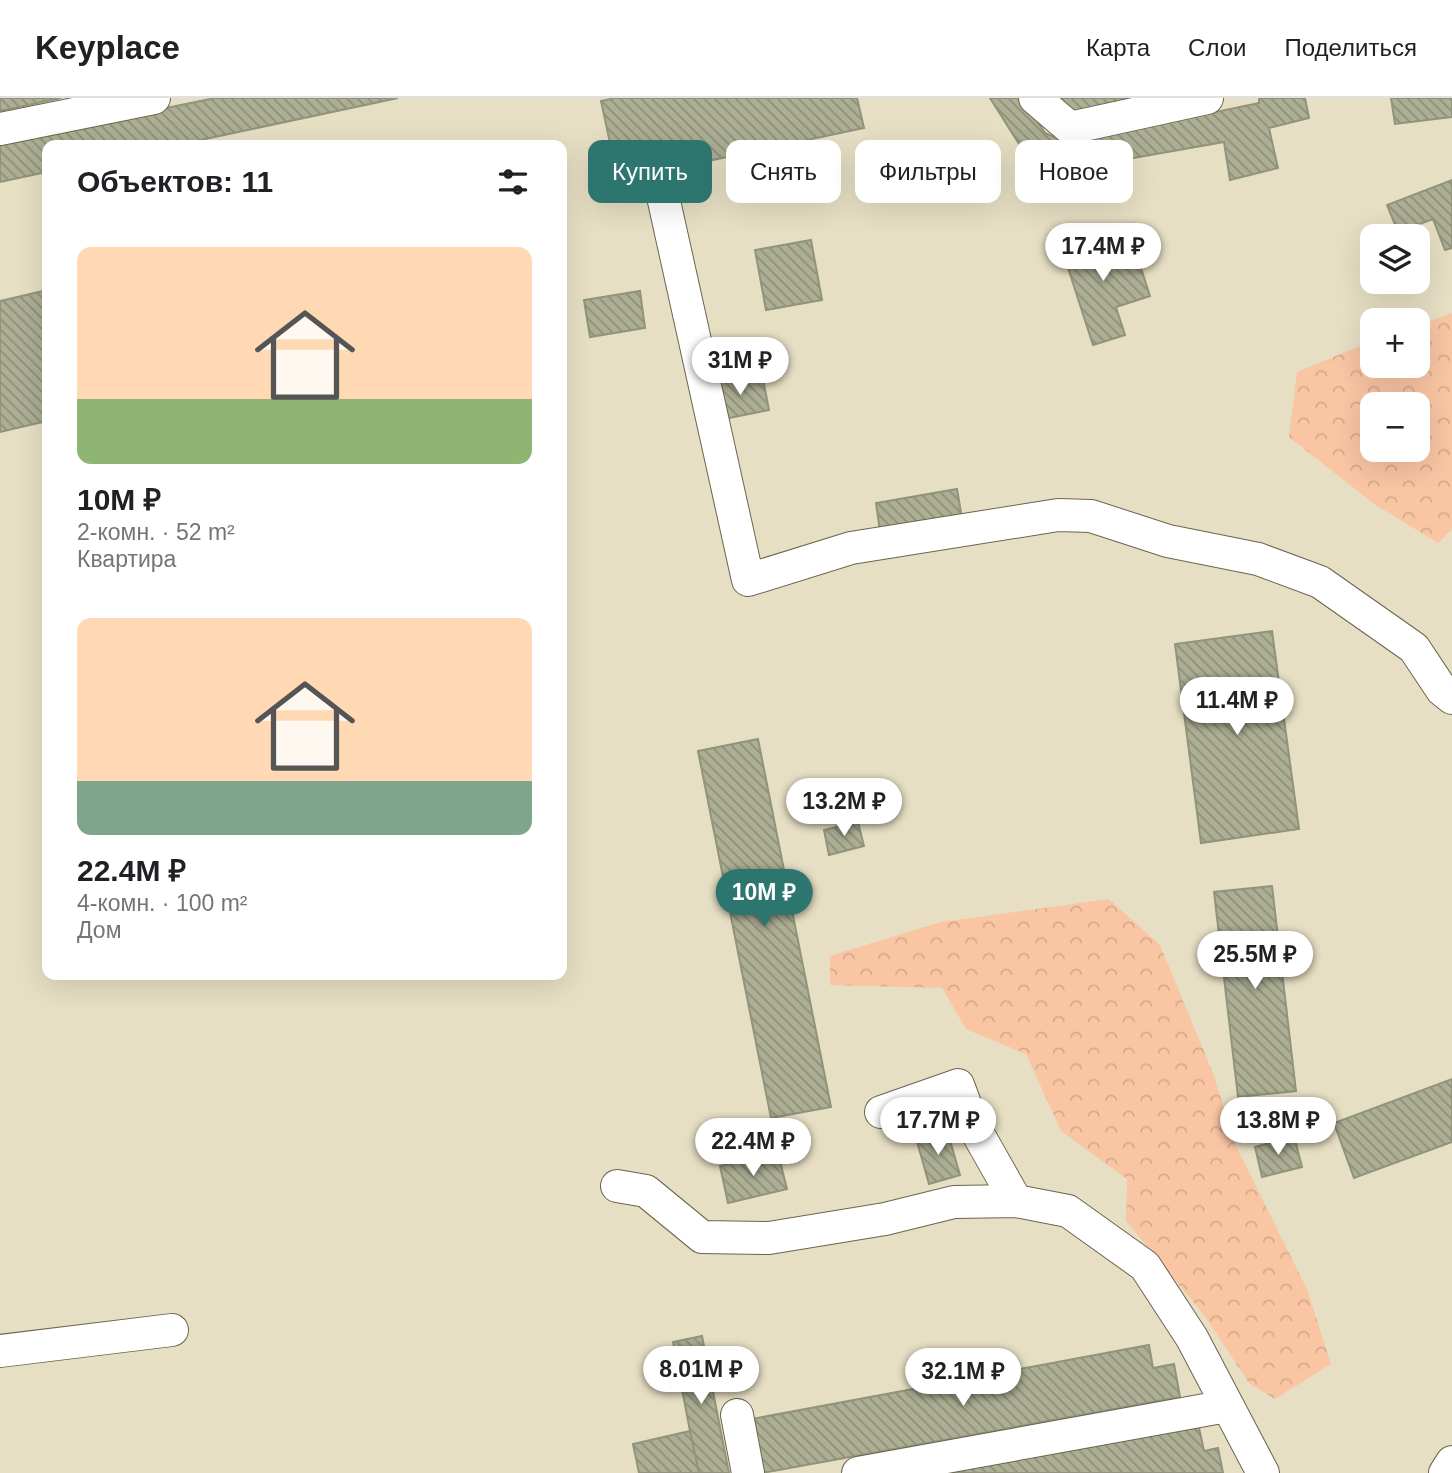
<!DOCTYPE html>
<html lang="ru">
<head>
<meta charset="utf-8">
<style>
  body { margin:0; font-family:Helvetica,sans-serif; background:#f6f6f6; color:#202124; height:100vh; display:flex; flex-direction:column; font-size:26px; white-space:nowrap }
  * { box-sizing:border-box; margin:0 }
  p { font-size:23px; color:#757577 }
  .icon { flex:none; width:38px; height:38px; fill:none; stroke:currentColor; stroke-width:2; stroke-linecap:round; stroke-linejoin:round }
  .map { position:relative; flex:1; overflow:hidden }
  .details { position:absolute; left:42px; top:42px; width:525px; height:840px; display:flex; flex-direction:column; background:#fff; border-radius:14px; box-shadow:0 7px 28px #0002 }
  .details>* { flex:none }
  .top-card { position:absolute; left:588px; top:42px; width:665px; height:63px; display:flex; gap:14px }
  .buttons { position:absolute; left:1360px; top:126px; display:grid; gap:14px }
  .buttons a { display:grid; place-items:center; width:70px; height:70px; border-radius:14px; background:#fff; box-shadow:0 7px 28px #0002; font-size:35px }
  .price { position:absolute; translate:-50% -60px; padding:0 16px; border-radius:24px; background:#fff; color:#222; font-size:23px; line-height:46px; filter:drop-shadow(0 2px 4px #0008) }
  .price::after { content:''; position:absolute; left:50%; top:42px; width:21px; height:16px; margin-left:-10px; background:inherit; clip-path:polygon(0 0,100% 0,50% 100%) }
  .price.current { background:#2d756f; color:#fff }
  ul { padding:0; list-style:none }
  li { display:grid; align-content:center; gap:14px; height:371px; padding:0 35px }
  li span { display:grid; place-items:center; height:217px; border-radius:14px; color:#555 }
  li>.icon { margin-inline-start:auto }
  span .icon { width:126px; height:126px; fill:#fffc; stroke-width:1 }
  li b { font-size:30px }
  h2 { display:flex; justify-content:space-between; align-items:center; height:84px; padding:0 35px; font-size:30px }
  .chip { padding:0 24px; border-radius:14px; background:#fff; box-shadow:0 7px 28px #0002; font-size:24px; line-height:63px }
  .chip.current { background:#2d756f; color:#fff }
  header { display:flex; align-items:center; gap:42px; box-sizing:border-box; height:98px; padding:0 35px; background:#fff; border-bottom:2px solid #e0e0e0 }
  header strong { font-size:33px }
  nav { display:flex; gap:38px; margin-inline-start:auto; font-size:24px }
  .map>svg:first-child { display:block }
  .forest { fill:url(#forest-crowns); fill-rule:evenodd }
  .building { fill:url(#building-back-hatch); stroke:#91937a; stroke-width:2 }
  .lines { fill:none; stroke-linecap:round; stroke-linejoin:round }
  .minor-casing { stroke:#6c644d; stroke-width:34 }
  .minor { stroke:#fff; stroke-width:32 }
</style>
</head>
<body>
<header>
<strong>Keyplace</strong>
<nav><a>Карта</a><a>Слои</a><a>Поделиться</a></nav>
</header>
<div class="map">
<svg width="1452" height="1375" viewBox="0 0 1452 1375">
  <defs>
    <pattern id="forest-crowns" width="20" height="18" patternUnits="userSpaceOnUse" patternTransform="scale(1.75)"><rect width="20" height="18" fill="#f9c5a3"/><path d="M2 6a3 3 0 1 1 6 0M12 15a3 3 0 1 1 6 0" fill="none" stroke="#d6aa8c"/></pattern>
    <pattern id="building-back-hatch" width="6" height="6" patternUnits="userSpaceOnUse" patternTransform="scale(1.75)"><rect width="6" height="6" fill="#acaf94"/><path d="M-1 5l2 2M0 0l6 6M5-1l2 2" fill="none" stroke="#8d8f79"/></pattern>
  </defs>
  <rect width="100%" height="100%" fill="#e7dfc4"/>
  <path class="forest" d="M 1452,215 L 1452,431 L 1438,445 L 1374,406 L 1289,339 L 1297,274 L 1372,243 L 1372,268 L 1418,268 L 1418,227 ZM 1372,306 L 1418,306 L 1418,352 L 1372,352 Z
    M 1109,801 L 1160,847 L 1213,975 L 1235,1046 L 1307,1191 L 1331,1266 L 1275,1301 L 1249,1285 L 1204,1217 L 1126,1123 L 1127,1081 L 1061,1033 L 1026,956 L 966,931 L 942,890 L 830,887 L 830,858 L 941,824 Z"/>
  <path class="building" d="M 0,0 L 61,0 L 0,13 Z
    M 215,0 L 398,0 L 177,47 L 47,47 L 47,74 L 0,84 L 0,44 Z
    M 615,0 L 857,0 L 864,30 L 618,82 L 601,3 Z
    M 990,0 L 1023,0 L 1045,35 L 1067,45 L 1259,5 L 1259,0 L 1305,0 L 1309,20 L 1269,30 L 1278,70 L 1230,82 L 1224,44 L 1049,75 L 1033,68 Z
    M 1046,0 L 1140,0 L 1072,20 Z
    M 1391,0 L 1452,0 L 1452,19 L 1395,26 Z
    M 1452,82 L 1452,150 L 1445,152 L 1433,121 L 1398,134 L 1387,107 Z
    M 1097,130 L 1107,160 L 1135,151 L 1150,198 L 1116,209 L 1125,237 L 1093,247 L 1059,142 Z
    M 811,142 L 822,202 L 766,212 L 755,152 Z
    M 47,192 L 47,323 L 0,334 L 0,203 Z
    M 640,193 L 645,230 L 590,239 L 584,202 Z
    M 762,276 L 769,312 L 719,322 L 712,286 Z
    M 957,391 L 962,420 L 880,433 L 876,405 Z
    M 1272,533 L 1299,731 L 1201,745 L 1175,546 Z
    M 758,641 L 831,1009 L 771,1020 L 698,653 Z
    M 858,724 L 864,748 L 829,757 L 824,732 Z
    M 1272,788 L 1296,993 L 1238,999 L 1214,794 Z
    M 1452,981 L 1452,1044 L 1354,1080 L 1334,1025 Z
    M 947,1032 L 960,1077 L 929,1086 L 916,1040 Z
    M 1294,1038 L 1302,1069 L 1262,1079 L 1255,1049 Z
    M 778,1055 L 787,1091 L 728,1105 L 720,1068 Z
    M 702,1238 L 729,1375 L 699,1375 L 690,1333 L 673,1244 Z
    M 1149,1247 L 1153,1270 L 1174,1266 L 1180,1299 L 762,1375 L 752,1321 Z
    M 1198,1325 L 1204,1353 L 1218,1350 L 1223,1375 L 931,1375 Z
    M 690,1333 L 699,1375 L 639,1375 L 633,1346 Z"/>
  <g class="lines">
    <g class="minor-casing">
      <path id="minor" d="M 1035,0 L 1070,30 L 1207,0
        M 0,31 L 154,0
        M 658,76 L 748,482 L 851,450 L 1058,417 L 1091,418 L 1168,443 L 1258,461 L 1320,484 L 1414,550 L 1442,592 L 1452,600
        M 881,1014 L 958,987 L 973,1027 L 1016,1103 L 1068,1113 L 1145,1168 L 1192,1240 L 1263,1375
        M 617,1088 L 646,1093 L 702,1139 L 769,1140 L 885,1121 L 954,1104 L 1016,1103
        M 0,1253 L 172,1232
        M 737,1317 L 748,1375
        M 858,1375 L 1227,1308
        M 1445,1375 L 1452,1364"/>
    </g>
    <use href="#minor" class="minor"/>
  </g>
</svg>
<div class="buttons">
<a><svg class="icon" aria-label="layers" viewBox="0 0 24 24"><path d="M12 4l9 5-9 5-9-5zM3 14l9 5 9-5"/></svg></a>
<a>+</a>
<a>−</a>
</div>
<b class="price" style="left:1103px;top:185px">17.4M ₽</b>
<b class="price" style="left:740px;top:299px">31M ₽</b>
<b class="price" style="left:1237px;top:639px">11.4M ₽</b>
<b class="price" style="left:844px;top:740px">13.2M ₽</b>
<b class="price current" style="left:764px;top:831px">10M ₽</b>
<b class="price" style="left:1255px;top:893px">25.5M ₽</b>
<b class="price" style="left:938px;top:1059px">17.7M ₽</b>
<b class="price" style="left:1278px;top:1059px">13.8M ₽</b>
<b class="price" style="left:753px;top:1080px">22.4M ₽</b>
<b class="price" style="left:701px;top:1308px">8.01M ₽</b>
<b class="price" style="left:963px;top:1310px">32.1M ₽</b>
<div class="top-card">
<a class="chip current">Купить</a>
<a class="chip">Снять</a>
<a class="chip">Фильтры</a>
<a class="chip">Новое</a>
</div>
<section class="details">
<h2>Объектов: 11<svg class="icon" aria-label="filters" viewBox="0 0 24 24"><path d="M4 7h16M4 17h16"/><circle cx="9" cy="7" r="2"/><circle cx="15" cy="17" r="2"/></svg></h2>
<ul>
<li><span style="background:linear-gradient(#ffd9b3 70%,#8fb573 0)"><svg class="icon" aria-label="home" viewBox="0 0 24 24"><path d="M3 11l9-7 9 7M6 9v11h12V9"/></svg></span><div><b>10M ₽</b><p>2-комн. · 52 m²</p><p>Квартира</p></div></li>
<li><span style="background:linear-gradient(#ffd9b3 75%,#7fa58c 0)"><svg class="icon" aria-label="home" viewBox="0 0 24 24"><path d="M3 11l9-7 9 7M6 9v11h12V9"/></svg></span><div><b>22.4M ₽</b><p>4-комн. · 100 m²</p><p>Дом</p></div></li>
</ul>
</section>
</div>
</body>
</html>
